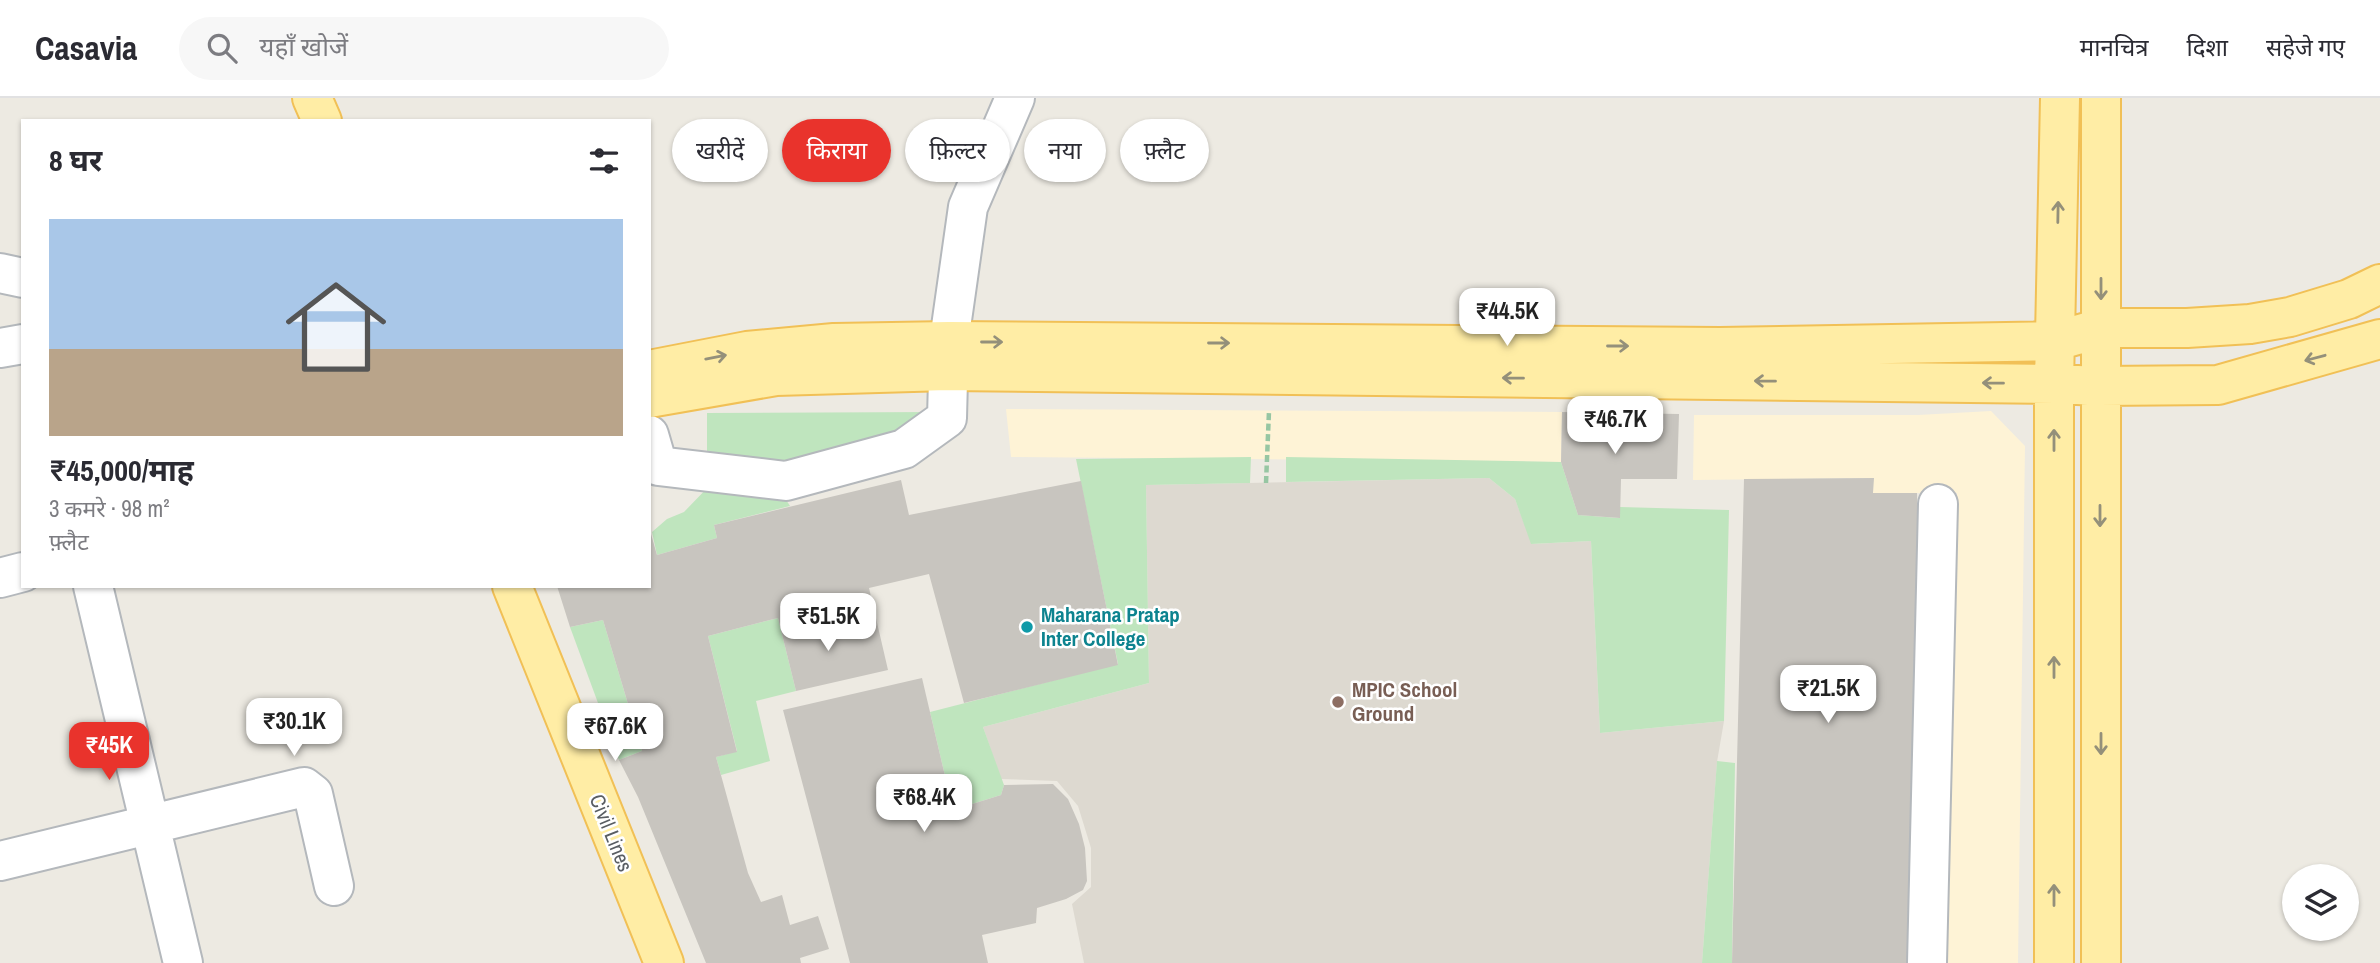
<!DOCTYPE html>
<html lang="hi">
<head>
<meta charset="utf-8">
<style>
  body { margin:0; font-family:"Archivo Narrow","Noto Sans Devanagari",sans-serif; background:#f7f7f7; color:#2b2b33; height:100vh; display:flex; flex-direction:column; font-size:26px; white-space:nowrap }
  * { box-sizing:border-box; margin:0 }
  p { font-size:23px; color:#7c7c81 }
  .icon { flex:none; width:38px; height:38px; fill:none; stroke:currentColor; stroke-width:2; stroke-linecap:round; stroke-linejoin:round }
  .map { position:relative; flex:1; overflow:hidden }
  .drawer { position:absolute; left:21px; top:21px; width:630px; height:469px; display:flex; flex-direction:column; background:#fff; border-radius:0px; box-shadow:0 2px 5px #0004 }
  .drawer>* { flex:none }
  .hud { position:absolute; left:672px; top:21px; width:665px; height:63px; display:flex; gap:14px }
  .buttons { position:absolute; left:2282px; top:766px; display:grid; gap:14px }
  .buttons a { display:grid; place-items:center; width:77px; height:77px; border-radius:50%; background:#fff; box-shadow:0 2px 5px #0004; font-size:35px }
  .price { position:absolute; translate:-50% -60px; padding:0 16px; border-radius:14px; background:#fff; color:#222; font-size:23px; line-height:46px; filter:drop-shadow(0 2px 4px #0008) }
  .price::after { content:''; position:absolute; left:50%; top:42px; width:21px; height:16px; margin-left:-10px; background:inherit; clip-path:polygon(0 0,100% 0,50% 100%) }
  .price.on { background:#e9332c; color:#fff }
  ul { padding:0; list-style:none }
  li { display:grid; align-content:center; gap:14px; height:371px; padding:0 28px }
  li span { display:grid; place-items:center; height:217px; border-radius:0px; color:#555 }
  li>.icon { margin-inline-start:auto }
  span .icon { width:126px; height:126px; fill:#fffc; stroke-width:1 }
  li b { font-size:30px }
  h2 { display:flex; justify-content:space-between; align-items:center; height:84px; padding:0 28px; font-size:30px }
  .chip { padding:0 24px; border-radius:32px; background:#fff; box-shadow:0 2px 5px #0004; font-size:24px; line-height:63px }
  .chip.on { background:#e9332c; color:#fff }
  header { display:flex; align-items:center; gap:42px; box-sizing:border-box; height:98px; padding:0 35px; background:#fff; border-bottom:2px solid #e1e1e2 }
  header strong { font-size:33px }
  nav { display:flex; gap:38px; margin-inline-start:auto; font-size:24px }
  .search { width:490px; height:63px; background:#f7f7f7; display:flex; align-items:center; gap:18px; box-sizing:border-box; padding:0 24px; border-radius:38px; color:#7c7c81; font-size:26px }
  .map>svg:first-child { display:block }
  .commercial { fill:#fef3d6 }
  .education { fill:#ddd9d0 }
  .green { fill:#bfe5be }
  .building { fill:#c8c5bf }
  .lines { fill:none; stroke-linecap:round; stroke-linejoin:round }
  .minor-casing { stroke:#b4b8bc; stroke-width:42 }
  .major-casing { stroke:#f1c056; stroke-width:42 }
  .path { stroke:#97c6a3; stroke-width:4.5; stroke-dasharray:7 3.5; stroke-linecap:butt }
  .minor { stroke:#fff; stroke-width:38 }
  .major { stroke:#ffeda5; stroke-width:38 }
  .oneway { stroke:#94907a }
  .culture-dot { fill:#0f9aa8; stroke:#fff; stroke-width:2.5 }
  .education-dot { fill:#8d6e63; stroke:#fff; stroke-width:2.5 }
  .labels { text-anchor:middle; stroke-width:5; stroke-linejoin:round; paint-order:stroke }
  .culture-label { font-size:21px; font-weight:bold; fill:#0d838f; stroke:#fff; text-anchor:start }
  .education-label { font-size:21px; font-weight:bold; fill:#785e54; stroke:#fff; text-anchor:start }
  .street-label { font-size:21px; fill:#5a5e63; stroke:#fff }
</style>
</head>
<body>
<header>
<strong>Casavia</strong>
<div class="search"><svg class="icon" aria-label="search" viewBox="0 0 24 24"><circle cx="10" cy="10" r="6"/><path d="M15 15l6 6"/></svg>यहाँ खोजें</div>
<nav><a>मानचित्र</a><a>दिशा</a><a>सहेजे गए</a></nav>
</header>
<div class="map">
<svg width="2380" height="865" viewBox="0 0 2380 865">
  <rect width="100%" height="100%" fill="#edeae2"/>
  <path class="commercial" d="M 1006,311 L 1562,314 L 1561,364 L 1011,359 Z
    M 1991,313 L 2025,348 L 2018,865 L 1942,865 L 1946,594 L 1957,395 L 1873,395 L 1873,380 L 1693,382 L 1694,317 L 1918,317 Z"/>
  <path class="education" d="M 1489,380 L 1515,401 L 1532,446 L 1591,443 L 1600,635 L 1724,623 L 1717,664 L 1702,865 L 1084,865 L 1072,806 L 1091,789 L 1091,750 L 1078,708 L 1057,683 L 1001,681 L 983,629 L 1149,585 L 1146,387 Z"/>
  <path class="green" d="M 939,314 L 872,349 L 779,368 L 707,358 L 707,315 Z
    M 1251,359 L 1250,385 L 1146,387 L 1149,585 L 983,629 L 1004,687 L 1001,697 L 953,712 L 930,614 L 1118,566 L 1076,361 Z
    M 1286,359 L 1561,364 L 1578,417 L 1619,420 L 1620,409 L 1729,412 L 1724,623 L 1600,635 L 1591,443 L 1531,446 L 1515,401 L 1489,380 L 1286,384 Z
    M 712,385 L 783,397 L 790,408 L 714,427 L 717,440 L 657,457 L 652,434 L 667,421 L 684,414 Z
    M 778,520 L 796,593 L 756,603 L 770,663 L 721,677 L 716,659 L 737,653 L 708,538 Z
    M 603,522 L 642,653 L 619,662 L 570,529 Z
    M 1717,663 L 1735,665 L 1732,865 L 1702,865 Z"/>
  <path class="building" d="M 1562,314 L 1679,316 L 1677,381 L 1621,381 L 1620,420 L 1578,417 L 1561,364 Z
    M 1874,380 L 1873,395 L 1917,395 L 1920,588 L 1916,865 L 1732,865 L 1744,381 Z
    M 901,382 L 909,417 L 1081,383 L 1118,567 L 964,605 L 929,476 L 869,490 L 888,572 L 796,593 L 778,520 L 708,538 L 737,654 L 716,659 L 748,775 L 761,804 L 782,797 L 790,827 L 818,818 L 829,851 L 800,860 L 801,865 L 706,865 L 638,699 L 619,662 L 642,653 L 603,522 L 570,529 L 557,488 L 649,488 L 649,429 L 657,457 L 717,440 L 714,427 Z
    M 922,580 L 953,712 L 1001,697 L 1004,687 L 1053,686 L 1068,701 L 1079,726 L 1085,750 L 1087,783 L 1083,792 L 1066,801 L 1037,810 L 1036,825 L 982,837 L 988,865 L 850,865 L 783,612 Z"/>
  <g class="lines">
    <g class="minor-casing">
      <path id="minor" d="M 0,175 L 23,180
        M 0,250 L 23,246
        M 649,337 L 658,368 L 786,383 L 904,351 L 947,320 L 949,243 L 968,109 L 1015,0
        M 0,480 L 23,474
        M 93,488 L 183,865
        M 0,763 L 304,689 L 313,696 L 334,788
        M 1927,865 L 1938,406"/>
    </g>
    <g class="major-casing">
      <path id="major" d="M 312,0 L 322,23
        M 649,272 L 747,253 L 834,245 L 949,243 L 1720,249 L 2056,243 L 2101,230 L 2187,230 L 2250,226 L 2290,219 L 2349,201 L 2380,186
        M 649,300 L 776,278 L 947,273 L 2054,286 L 2100,288 L 2218,287 L 2380,241
        M 512,488 L 664,865
        M 2054,865 L 2054,286 L 2060,0
        M 2101,865 L 2101,0"/>
    </g>
    <path class="path" d="M 1266,385 L 1269,313"/>
    <use href="#minor" class="minor"/>
    <use href="#major" class="major"/>
  </g>
  <defs><path id="oneway-shaft" d="M-6 0H5M1.5-3L5.5 0L1.5 3" fill="none" stroke-width="1.6" stroke-linecap="round" stroke-linejoin="round" transform="scale(1.75)"/></defs>
  <g class="oneway">
    <use href="#oneway-shaft" transform="translate(2058 114) rotate(-89)"/>
    <use href="#oneway-shaft" transform="translate(2101 191) rotate(90)"/>
    <use href="#oneway-shaft" transform="translate(992 244)"/>
    <use href="#oneway-shaft" transform="translate(1219 245)"/>
    <use href="#oneway-shaft" transform="translate(1618 248)"/>
    <use href="#oneway-shaft" transform="translate(716 259) rotate(-11)"/>
    <use href="#oneway-shaft" transform="translate(2315 260) rotate(165)"/>
    <use href="#oneway-shaft" transform="translate(1513 280) rotate(-179)"/>
    <use href="#oneway-shaft" transform="translate(1765 283) rotate(-179)"/>
    <use href="#oneway-shaft" transform="translate(1993 285) rotate(-179)"/>
    <use href="#oneway-shaft" transform="translate(2054 342) rotate(-90)"/>
    <use href="#oneway-shaft" transform="translate(2100 418) rotate(90)"/>
    <use href="#oneway-shaft" transform="translate(2054 569) rotate(-90)"/>
    <use href="#oneway-shaft" transform="translate(2101 646) rotate(90)"/>
    <use href="#oneway-shaft" transform="translate(2054 797) rotate(-90)"/>
  </g>
  <circle class="culture-dot" cx="1027" cy="529" r="7"/>
  <circle class="education-dot" cx="1338" cy="604" r="7"/>
  <g class="labels">
    <g class="culture-label">
      <text x="1041" y="524">Maharana Pratap<tspan x="1041" dy="24">Inter College</tspan></text>
    </g>
    <g class="education-label">
      <text x="1352" y="599">MPIC School<tspan x="1352" dy="24">Ground</tspan></text>
    </g>
    <g class="street-label">
      <text transform="translate(611 735) rotate(68)" y="7">Civil Lines</text>
    </g>
  </g>
</svg>
<div class="buttons">
<a><svg class="icon" aria-label="layers" viewBox="0 0 24 24"><path d="M12 4l9 5-9 5-9-5zM3 14l9 5 9-5"/></svg></a>
</div>
<b class="price" style="left:1507px;top:250px">₹44.5K</b>
<b class="price" style="left:1615px;top:358px">₹46.7K</b>
<b class="price" style="left:828px;top:555px">₹51.5K</b>
<b class="price" style="left:1828px;top:627px">₹21.5K</b>
<b class="price" style="left:294px;top:660px">₹30.1K</b>
<b class="price" style="left:615px;top:665px">₹67.6K</b>
<b class="price on" style="left:109px;top:684px">₹45K</b>
<b class="price" style="left:924px;top:736px">₹68.4K</b>
<div class="hud">
<a class="chip">खरीदें</a>
<a class="chip on">किराया</a>
<a class="chip">फ़िल्टर</a>
<a class="chip">नया</a>
<a class="chip">फ़्लैट</a>
</div>
<section class="drawer">
<h2>8 घर<svg class="icon" aria-label="filters" viewBox="0 0 24 24"><path d="M4 7h16M4 17h16"/><circle cx="9" cy="7" r="2"/><circle cx="15" cy="17" r="2"/></svg></h2>
<ul>
<li><span style="background:linear-gradient(#a9c7e8 60%,#b9a48a 0)"><svg class="icon" aria-label="home" viewBox="0 0 24 24"><path d="M3 11l9-7 9 7M6 9v11h12V9"/></svg></span><div><b>₹45,000/माह</b><p>3 कमरे · 98 m²</p><p>फ़्लैट</p></div></li>
</ul>
</section>
</div>
</body>
</html>
